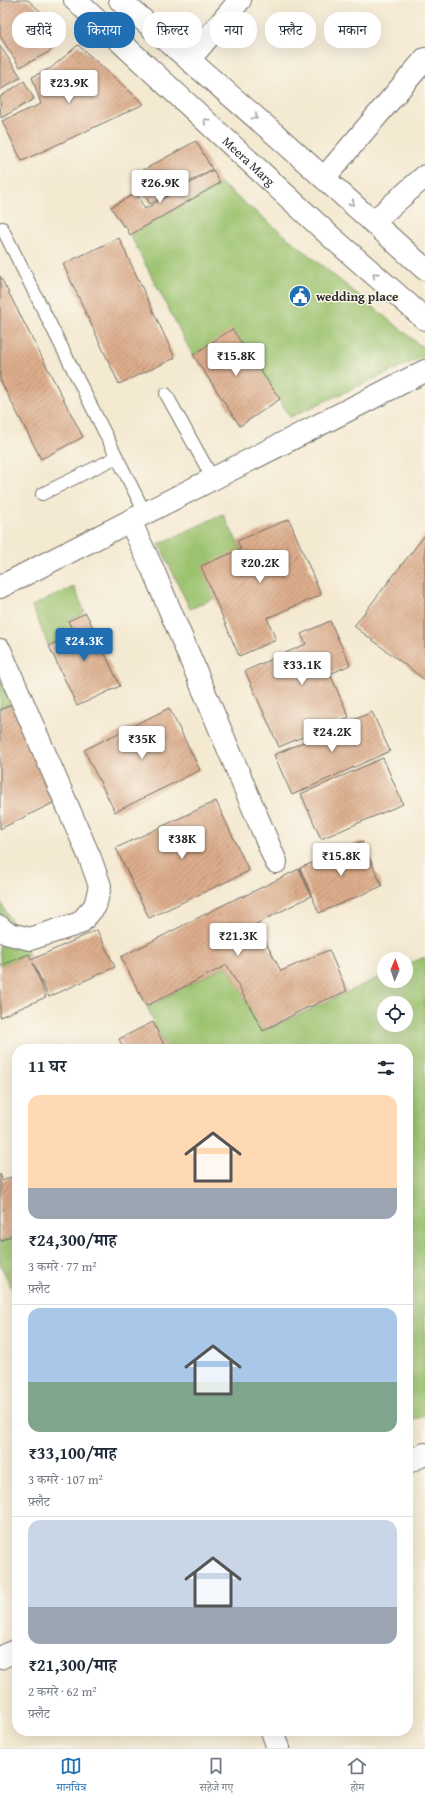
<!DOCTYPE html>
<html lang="hi">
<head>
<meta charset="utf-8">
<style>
  body { margin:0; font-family:"Gentium Book Plus","Noto Serif Devanagari",serif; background:#f6f6f7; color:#1f2937; height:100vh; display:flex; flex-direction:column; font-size:15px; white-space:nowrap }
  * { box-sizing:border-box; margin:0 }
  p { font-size:13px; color:#747a83 }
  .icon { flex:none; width:22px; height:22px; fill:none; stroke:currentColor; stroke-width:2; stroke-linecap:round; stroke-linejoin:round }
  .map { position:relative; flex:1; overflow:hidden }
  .panel { position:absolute; left:12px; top:1044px; width:401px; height:692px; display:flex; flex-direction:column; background:#fff; border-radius:16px; box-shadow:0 4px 16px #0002 }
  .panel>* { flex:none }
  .banner { position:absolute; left:12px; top:12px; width:401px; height:36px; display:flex; gap:8px }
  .needle { width:26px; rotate:2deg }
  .buttons { position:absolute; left:377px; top:952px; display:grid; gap:8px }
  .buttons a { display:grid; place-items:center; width:36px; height:36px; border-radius:50%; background:#fff; box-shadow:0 4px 16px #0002; font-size:20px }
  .price { position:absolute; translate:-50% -34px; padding:0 9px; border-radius:4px; background:#fff; color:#222; font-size:13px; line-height:26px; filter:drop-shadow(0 1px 2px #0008) }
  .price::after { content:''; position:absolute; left:50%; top:24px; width:12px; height:9px; margin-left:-6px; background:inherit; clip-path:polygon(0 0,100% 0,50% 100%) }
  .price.selected { background:#1f6fb2; color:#fff }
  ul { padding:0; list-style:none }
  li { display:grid; align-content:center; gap:8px; height:212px; padding:0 16px }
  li+li { border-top:1px solid #e0e1e3 }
  li span { display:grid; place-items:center; height:124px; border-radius:12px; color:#555 }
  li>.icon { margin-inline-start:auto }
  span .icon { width:72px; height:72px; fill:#fffc; stroke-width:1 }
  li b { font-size:17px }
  h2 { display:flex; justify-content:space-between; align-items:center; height:48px; padding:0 16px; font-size:17px }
  .pill { padding:0 14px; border-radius:16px; background:#fff; box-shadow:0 4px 16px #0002; font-size:14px; line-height:36px }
  .pill.selected { background:#1f6fb2; color:#fff }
  .tab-bar { display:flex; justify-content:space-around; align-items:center; height:56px; border-top:1px solid #e0e1e3; background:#fff; font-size:11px; color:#747a83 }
  .tab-bar a { display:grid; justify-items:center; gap:2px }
  .tab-bar .selected { color:#1f6fb2 }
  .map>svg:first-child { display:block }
  .green { fill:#9bc26e; stroke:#63764c; fill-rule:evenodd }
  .building { fill:url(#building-hatch) }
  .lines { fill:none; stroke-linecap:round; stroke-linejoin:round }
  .service-casing { stroke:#716e65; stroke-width:14 }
  .minor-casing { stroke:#716e65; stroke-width:24 }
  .tertiary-casing { stroke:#716e65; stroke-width:24 }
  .primary-casing { stroke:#716e65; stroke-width:24 }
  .service { stroke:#fff; stroke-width:12 }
  .minor { stroke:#fff; stroke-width:22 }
  .tertiary { stroke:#fff; stroke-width:22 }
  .primary { stroke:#fff; stroke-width:22 }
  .oneway { stroke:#a0a0a0 }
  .labels { text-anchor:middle; stroke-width:3; stroke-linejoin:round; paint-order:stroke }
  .street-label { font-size:13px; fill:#2b2b2b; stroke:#fbf7ec }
  .poi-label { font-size:13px; font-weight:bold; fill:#2b2b2b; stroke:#fbf7ec; text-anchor:start }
</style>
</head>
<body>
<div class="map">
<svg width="425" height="1748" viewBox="0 0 425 1748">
  <defs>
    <pattern id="building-hatch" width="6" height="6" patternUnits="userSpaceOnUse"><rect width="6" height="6" fill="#ddad8c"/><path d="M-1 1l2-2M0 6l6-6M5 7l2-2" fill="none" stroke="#b38d73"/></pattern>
  </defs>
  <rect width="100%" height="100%" fill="#fbf7ec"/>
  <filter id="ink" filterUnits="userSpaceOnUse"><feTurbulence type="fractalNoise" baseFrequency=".025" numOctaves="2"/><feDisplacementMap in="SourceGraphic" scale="8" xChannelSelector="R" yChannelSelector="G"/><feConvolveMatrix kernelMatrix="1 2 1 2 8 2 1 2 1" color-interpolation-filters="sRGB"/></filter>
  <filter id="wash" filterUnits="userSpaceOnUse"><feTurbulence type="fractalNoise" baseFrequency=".012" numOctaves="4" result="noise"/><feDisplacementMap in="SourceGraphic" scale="16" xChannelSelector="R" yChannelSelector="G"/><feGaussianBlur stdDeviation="0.9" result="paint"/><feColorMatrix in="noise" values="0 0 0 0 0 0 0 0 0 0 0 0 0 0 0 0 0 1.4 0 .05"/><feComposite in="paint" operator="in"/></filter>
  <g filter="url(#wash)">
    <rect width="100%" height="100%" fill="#f4e9d1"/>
    <path class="green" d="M 220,183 L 425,349 L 425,356 L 290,417 L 233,331 L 194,358 L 130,235 Z
      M 223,514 L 241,549 L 215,598 L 190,609 L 159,544 Z
      M 74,587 L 85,612 L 68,620 L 74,633 L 48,645 L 32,606 Z
      M 0,679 L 12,703 L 0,709 Z
      M 0,901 L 29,954 L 0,966 Z
      M 425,957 L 425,1415 L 408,1423 L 408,1049 L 167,1049 L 147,1007 L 227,965 L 263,1031 L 384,975 L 384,981 L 406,981 L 406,965 ZM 384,1003 L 406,1003 L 406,1025 L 384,1025 Z
      M 17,1234 L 17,1299 L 0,1264 L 0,1242 Z"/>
    <g id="blocks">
      <path class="building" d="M 0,0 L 28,0 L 65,34 L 49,52 L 20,67 L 0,36 Z
        M 78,45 L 144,104 L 22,161 L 2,121 L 41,104 L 32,77 L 51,68 Z
        M 0,46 L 21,77 L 0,90 Z
        M 24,81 L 34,99 L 1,118 L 0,97 Z
        M 196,141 L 212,169 L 150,204 L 134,175 Z
        M 213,170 L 220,183 L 130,235 L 125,225 L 123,226 L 111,207 L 136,193 L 145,209 Z
        M 119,238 L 175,358 L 119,384 L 63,264 Z
        M 0,276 L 83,437 L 41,459 L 0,380 Z
        M 232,329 L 280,399 L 240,426 L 193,355 Z
        M 289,519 L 321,595 L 267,618 L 276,640 L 239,656 L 201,566 L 241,549 L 237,541 Z
        M 425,535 L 425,680 L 354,626 Z
        M 86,613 L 120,686 L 77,706 L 49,646 L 74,633 L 68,621 Z
        M 330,621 L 350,665 L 330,674 L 349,717 L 279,747 L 245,671 L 306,644 L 301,634 Z
        M 13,704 L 59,800 L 0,829 L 0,710 Z
        M 169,708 L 200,770 L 115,812 L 84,750 Z
        M 372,712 L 390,751 L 292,795 L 274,755 Z
        M 383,758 L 403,804 L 321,839 L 301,794 Z
        M 216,801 L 249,871 L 149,918 L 116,848 Z
        M 362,841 L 382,886 L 319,913 L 300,868 Z
        M 299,869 L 311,896 L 256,924 L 281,971 L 329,950 L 347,991 L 302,1010 L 263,1031 L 227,965 L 146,1006 L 121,957 L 241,896 L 242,897 Z
        M 97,930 L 115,967 L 49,997 L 33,963 L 46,997 L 0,1017 L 0,966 L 29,954 L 31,960 Z
        M 153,1022 L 166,1049 L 124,1049 L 119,1039 Z
        M 0,1174 L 3,1181 L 17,1174 L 17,1233 L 0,1241 Z"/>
    </g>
  </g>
  <g filter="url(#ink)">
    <use href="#blocks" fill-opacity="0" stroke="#716e65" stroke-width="1"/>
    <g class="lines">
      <g class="service-casing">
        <path id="service" d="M 2,228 L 145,513
          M 166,394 L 213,479
          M 42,494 L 117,457"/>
      </g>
      <g class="minor-casing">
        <path id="minor" d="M 189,60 L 240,0
          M 324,178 L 425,59
          M 373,222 L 425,176
          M 130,521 L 153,570 L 276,862
          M 0,650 L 90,858 L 100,886 L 95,906 L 80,923 L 30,939 L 6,933 L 0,927
          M 272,1731 L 278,1748"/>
      </g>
      <g class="tertiary-casing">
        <path id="tertiary" d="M 0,587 L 425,371
          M 408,1462 L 425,1454
          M 0,1658 L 17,1650"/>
      </g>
      <g class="primary-casing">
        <g id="primary">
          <path id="s1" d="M 75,0 L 328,234 L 425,319"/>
          <path d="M 120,0 L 276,135 L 425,269"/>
        </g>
      </g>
      <use href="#service" class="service"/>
      <use href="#minor" class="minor"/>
      <use href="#tertiary" class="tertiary"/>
      <use href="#primary" class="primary"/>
    </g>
    <defs><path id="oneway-chevron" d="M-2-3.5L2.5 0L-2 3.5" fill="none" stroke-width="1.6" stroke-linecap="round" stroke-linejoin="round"/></defs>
    <g class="oneway">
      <use href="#oneway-chevron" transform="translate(255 117) rotate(41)"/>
      <use href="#oneway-chevron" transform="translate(206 121) rotate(-137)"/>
      <use href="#oneway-chevron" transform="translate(352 203) rotate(42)"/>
      <use href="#oneway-chevron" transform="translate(375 275) rotate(-139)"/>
    </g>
  </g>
  <defs>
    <g id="civic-disc" transform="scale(1.15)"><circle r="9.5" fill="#1f6fb2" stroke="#fbf7ec"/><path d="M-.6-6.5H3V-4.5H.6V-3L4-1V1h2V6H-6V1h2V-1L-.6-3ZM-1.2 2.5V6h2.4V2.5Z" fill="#fff"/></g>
  </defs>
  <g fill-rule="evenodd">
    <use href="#civic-disc" x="300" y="296"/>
  </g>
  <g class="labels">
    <g class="street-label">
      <text dy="5" stroke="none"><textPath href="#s1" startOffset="237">Meera Marg</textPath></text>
    </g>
    <g class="poi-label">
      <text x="316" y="301">wedding place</text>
    </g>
  </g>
</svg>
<div class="buttons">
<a><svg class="needle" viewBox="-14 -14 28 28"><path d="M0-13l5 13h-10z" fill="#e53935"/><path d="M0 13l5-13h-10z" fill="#747a83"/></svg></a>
<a><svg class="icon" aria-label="locate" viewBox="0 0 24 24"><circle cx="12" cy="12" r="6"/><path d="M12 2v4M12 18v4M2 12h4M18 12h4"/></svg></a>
</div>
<b class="price" style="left:69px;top:104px">₹23.9K</b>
<b class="price" style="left:160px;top:204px">₹26.9K</b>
<b class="price" style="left:236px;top:377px">₹15.8K</b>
<b class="price" style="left:260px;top:584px">₹20.2K</b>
<b class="price selected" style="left:84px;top:662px">₹24.3K</b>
<b class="price" style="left:302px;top:686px">₹33.1K</b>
<b class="price" style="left:332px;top:753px">₹24.2K</b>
<b class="price" style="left:142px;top:760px">₹35K</b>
<b class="price" style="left:182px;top:860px">₹38K</b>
<b class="price" style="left:341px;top:877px">₹15.8K</b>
<b class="price" style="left:238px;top:957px">₹21.3K</b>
<div class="banner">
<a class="pill">खरीदें</a>
<a class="pill selected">किराया</a>
<a class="pill">फ़िल्टर</a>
<a class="pill">नया</a>
<a class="pill">फ़्लैट</a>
<a class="pill">मकान</a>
</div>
<section class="panel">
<h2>11 घर<svg class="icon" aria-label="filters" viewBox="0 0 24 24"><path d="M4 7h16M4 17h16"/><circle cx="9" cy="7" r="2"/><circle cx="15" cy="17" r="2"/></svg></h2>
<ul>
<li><span style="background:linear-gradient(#ffd9b3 75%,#9aa5b1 0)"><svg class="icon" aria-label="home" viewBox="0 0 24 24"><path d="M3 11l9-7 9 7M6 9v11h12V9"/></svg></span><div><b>₹24,300/माह</b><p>3 कमरे · 77 m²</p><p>फ़्लैट</p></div></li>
<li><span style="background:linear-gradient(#a9c7e8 60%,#7fa58c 0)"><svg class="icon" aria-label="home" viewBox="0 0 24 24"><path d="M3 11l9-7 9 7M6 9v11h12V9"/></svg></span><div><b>₹33,100/माह</b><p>3 कमरे · 107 m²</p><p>फ़्लैट</p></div></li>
<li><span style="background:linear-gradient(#c9d6e8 70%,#9aa5b1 0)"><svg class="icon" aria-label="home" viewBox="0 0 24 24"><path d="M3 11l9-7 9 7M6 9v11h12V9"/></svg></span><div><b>₹21,300/माह</b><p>2 कमरे · 62 m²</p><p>फ़्लैट</p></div></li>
</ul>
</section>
</div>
<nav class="tab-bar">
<a class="selected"><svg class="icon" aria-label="map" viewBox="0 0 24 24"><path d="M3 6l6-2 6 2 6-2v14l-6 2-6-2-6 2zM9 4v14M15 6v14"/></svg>मानचित्र</a>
<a><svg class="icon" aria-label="saved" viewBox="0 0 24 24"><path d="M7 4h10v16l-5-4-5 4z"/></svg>सहेजे गए</a>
<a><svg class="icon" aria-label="home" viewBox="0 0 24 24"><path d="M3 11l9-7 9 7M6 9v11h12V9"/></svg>होम</a>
</nav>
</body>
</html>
